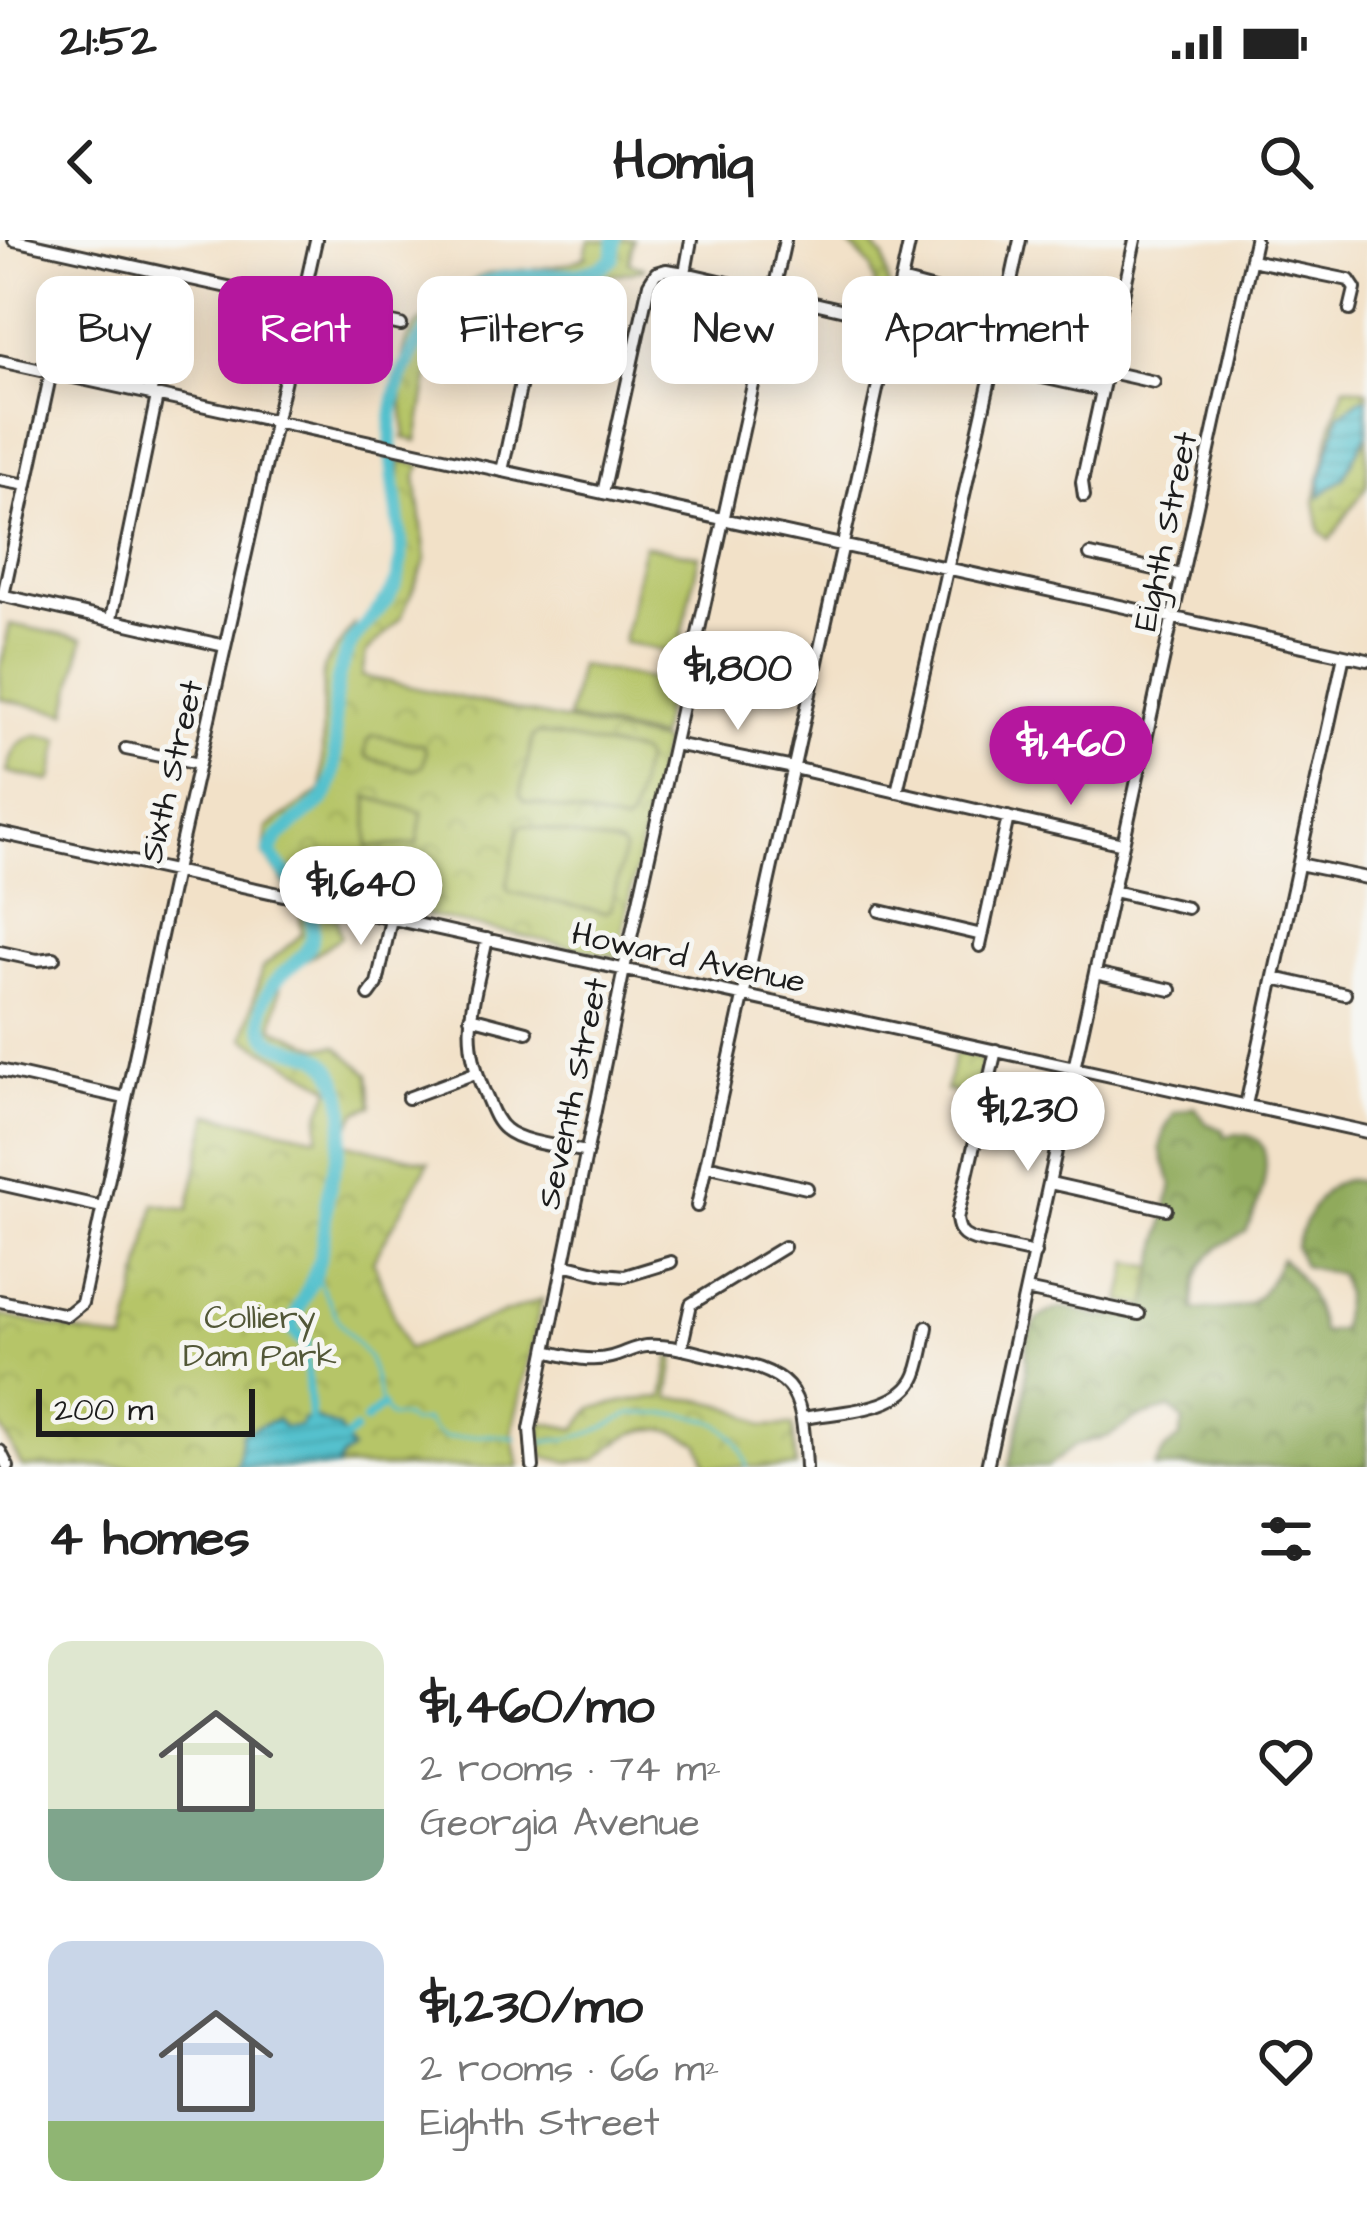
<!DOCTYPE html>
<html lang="en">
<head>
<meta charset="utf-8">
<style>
  body { margin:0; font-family:"Architects Daughter",sans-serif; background:#f6f6f6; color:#222; height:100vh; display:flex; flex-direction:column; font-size:45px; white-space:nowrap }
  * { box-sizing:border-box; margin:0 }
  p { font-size:39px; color:#767676 }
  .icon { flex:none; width:66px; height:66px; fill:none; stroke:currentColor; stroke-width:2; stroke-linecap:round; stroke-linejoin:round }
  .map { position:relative; height:1227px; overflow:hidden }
  .drawer { display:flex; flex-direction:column; background:#fff; flex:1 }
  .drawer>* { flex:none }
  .top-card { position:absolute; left:36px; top:36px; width:1296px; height:108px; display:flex; gap:24px }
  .scale { position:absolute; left:36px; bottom:30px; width:219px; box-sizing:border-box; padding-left:12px; border:6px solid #1c1c1c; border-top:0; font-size:33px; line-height:42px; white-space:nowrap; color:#1c1c1c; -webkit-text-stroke:9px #f6f6f2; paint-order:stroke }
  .price { position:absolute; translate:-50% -102px; padding:0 27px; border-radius:42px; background:#fff; color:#222; font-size:39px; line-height:78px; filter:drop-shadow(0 3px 6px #0008) }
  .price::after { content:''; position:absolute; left:50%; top:72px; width:36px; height:27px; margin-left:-18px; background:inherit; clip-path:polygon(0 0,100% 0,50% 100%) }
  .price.active { background:#b5179e; color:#fff }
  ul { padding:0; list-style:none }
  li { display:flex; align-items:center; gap:36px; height:300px; padding:0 48px }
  li span { display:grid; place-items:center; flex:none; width:336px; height:240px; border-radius:24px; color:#555 }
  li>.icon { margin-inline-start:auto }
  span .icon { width:144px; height:144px; fill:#fffc; stroke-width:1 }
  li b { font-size:51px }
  h2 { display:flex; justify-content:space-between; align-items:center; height:144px; padding:0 48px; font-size:51px }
  .chip { padding:0 42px; border-radius:24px; background:#fff; box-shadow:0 6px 30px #0003; font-size:42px; line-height:108px }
  .chip.active { background:#b5179e; color:#fff }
  .status { display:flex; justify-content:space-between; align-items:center; height:84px; padding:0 60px; background:#fff; direction:ltr }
  .status svg { height:33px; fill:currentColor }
  header { display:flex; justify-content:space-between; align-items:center; height:156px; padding:0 48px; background:#fff; font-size:54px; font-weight:700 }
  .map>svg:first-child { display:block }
  .forest { fill:url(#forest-crowns); stroke:#56633c; stroke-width:3 }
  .wetland { fill:url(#wetland-marsh); stroke:#697042; stroke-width:3 }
  .park { fill:url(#park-crowns); stroke:#697042; stroke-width:3 }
  .garden { fill:#b6c568; stroke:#697042; stroke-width:3 }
  .water { fill:url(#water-rules); stroke:#386e74; stroke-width:3 }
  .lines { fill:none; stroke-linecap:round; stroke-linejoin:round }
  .stream { stroke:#54c1cd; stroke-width:3 }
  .canal { stroke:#54c1cd; stroke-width:8 }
  .river { stroke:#54c1cd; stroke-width:14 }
  .minor-casing { stroke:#3c3a36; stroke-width:16 }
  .minor { stroke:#fff; stroke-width:10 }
  .labels { text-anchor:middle; stroke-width:10; stroke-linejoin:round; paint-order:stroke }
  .street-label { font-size:33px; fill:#1c1c1c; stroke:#f6f6f2 }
  .park-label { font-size:33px; fill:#525737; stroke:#f6f6f2 }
</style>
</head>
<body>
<div class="status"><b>21:52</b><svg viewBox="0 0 49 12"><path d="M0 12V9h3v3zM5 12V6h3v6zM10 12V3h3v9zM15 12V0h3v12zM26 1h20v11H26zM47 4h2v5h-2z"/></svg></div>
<header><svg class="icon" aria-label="back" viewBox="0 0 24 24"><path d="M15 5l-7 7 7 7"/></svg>Homiq<svg class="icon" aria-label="search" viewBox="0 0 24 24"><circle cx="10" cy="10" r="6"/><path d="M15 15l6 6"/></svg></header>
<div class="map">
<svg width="1367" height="1227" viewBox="0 0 1367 1227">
  <defs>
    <pattern id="forest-crowns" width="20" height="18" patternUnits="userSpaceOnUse" patternTransform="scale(3)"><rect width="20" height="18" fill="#90aa5c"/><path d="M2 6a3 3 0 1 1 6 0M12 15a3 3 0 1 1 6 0" fill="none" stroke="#758a4b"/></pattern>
    <pattern id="wetland-marsh" width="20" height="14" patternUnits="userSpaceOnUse" patternTransform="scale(3)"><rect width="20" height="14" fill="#b6c568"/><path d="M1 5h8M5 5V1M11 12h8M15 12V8" fill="none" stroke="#9ca95a"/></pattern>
    <pattern id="park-crowns" width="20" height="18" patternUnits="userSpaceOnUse" patternTransform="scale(3)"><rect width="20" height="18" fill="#b6c568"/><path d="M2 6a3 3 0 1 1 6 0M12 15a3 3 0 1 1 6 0" fill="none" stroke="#9ca95a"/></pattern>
    <pattern id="water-rules" width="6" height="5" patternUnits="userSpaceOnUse" patternTransform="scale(3)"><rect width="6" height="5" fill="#54c1cd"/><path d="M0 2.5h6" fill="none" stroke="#49a5af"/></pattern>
  </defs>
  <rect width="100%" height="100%" fill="#f6f6f2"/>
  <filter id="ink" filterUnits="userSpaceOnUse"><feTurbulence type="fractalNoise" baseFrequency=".00833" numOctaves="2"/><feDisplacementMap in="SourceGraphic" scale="24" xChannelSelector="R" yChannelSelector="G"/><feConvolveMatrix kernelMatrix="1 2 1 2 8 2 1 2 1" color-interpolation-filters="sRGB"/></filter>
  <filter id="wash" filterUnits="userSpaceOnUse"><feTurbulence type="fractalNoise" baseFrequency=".004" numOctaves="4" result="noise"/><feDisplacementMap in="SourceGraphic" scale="48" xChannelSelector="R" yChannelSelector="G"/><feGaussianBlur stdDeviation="2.7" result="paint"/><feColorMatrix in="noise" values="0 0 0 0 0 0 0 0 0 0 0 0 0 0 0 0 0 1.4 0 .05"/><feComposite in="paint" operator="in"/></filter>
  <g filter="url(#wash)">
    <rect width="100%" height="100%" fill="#f2e1c8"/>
    <path class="forest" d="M 1195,867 L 1206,883 L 1223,890 L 1224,896 C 1290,882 1262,959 1246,992 C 1207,1011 1194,1024 1194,1070 C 1249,1069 1257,1070 1281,1018 C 1305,1039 1316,1063 1322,1093 L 1341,1089 L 1345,1053 L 1340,1034 L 1303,1026 L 1295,1007 C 1305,978 1330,922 1367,946 L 1367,1227 L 1154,1227 L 1165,1209 L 1180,1198 L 1183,1181 L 1171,1168 L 1137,1178 L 1109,1196 L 1075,1205 L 1048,1227 L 1008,1227 C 1015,1203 1022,1177 1025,1153 C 1029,1120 1016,1075 1064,1068 C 1077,1067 1088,1076 1101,1077 C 1112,1077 1125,1073 1139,1074 L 1146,1067 L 1172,944 L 1160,909 L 1164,891 L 1174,873 Z"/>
    <path class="wetland" d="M 1345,146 L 1367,150 L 1367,245 L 1330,300 L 1320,291 L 1315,261 L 1332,185 Z"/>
    <path class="park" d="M 589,0 L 633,0 L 629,23 L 644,27 L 644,29 L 539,50 L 539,43 L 480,48 L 437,87 L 417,201 L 403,198 L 405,193 C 403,161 393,108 418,84 C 427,75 440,71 449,63 C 466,47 471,37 495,33 C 527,28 557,31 587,16 L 585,14 Z
      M 848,0 L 867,0 L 884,18 L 889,48 L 897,52 L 894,66 L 877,56 L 871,27 L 850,6 Z
      M 908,52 L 953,64 L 948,86 L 999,97 L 998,104 L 932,90 L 904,70 Z
      M 1058,68 L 1068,75 L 1062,118 L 1035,113 L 1044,73 L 1056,76 Z
      M 401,221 L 421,225 L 416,236 L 426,319 L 401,378 L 366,413 L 362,436 L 663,502 L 617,717 L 285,644 L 264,614 L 267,588 L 322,550 L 323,428 L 353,385 L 352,398 L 392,348 L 405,312 L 404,290 L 397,261 Z
      M 757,426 L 802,436 L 797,456 L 752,446 Z
      M 300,670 L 337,678 L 341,697 L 282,736 L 273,788 L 318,807 L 337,806 L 369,834 L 372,866 L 357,872 L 340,902 L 429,922 L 373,1021 L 407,1109 L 542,1059 L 512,1192 L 519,1227 L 22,1227 L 0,1185 L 0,1075 L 125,1102 L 155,964 L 188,970 L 209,874 L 318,897 L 319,876 L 331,848 L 244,798 L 262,728 L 302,694 Z
      M 955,812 L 978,817 L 983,822 L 976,857 L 946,851 Z
      M 1130,1022 L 1154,1027 L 1146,1067 L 1121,1062 Z
      M 670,1117 L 675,1118 L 669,1158 C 703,1158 737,1165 763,1186 L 793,1185 L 796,1227 L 707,1227 L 699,1204 C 691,1200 680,1193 671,1191 C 642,1183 616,1200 597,1220 L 569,1222 L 543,1217 L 541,1182 L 576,1189 L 592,1168 L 632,1160 L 663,1158 Z"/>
    <path class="garden" d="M 644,305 L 699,316 L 678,414 L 623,402 Z
      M 10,384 L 83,399 L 67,473 L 0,459 L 0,429 Z
      M 579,425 L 670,443 L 659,498 L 568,479 Z
      M 539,493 L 640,513 L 644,520 L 631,579 L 625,584 L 524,561 L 520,555 L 533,496 Z
      M 37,495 L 60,499 L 52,539 L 49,541 L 7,532 C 12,513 16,500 37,495 Z
      M 374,495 L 423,505 L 426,512 L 423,526 L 414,530 L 368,518 L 365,514 L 367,501 Z
      M 368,557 L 422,572 L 417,604 L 368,607 Z
      M 525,585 L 621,606 L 624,610 L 611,669 L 605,673 L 510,652 L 507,646 L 519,587 Z"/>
    <path class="water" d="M 1362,158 L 1367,159 L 1367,193 L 1344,238 L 1320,256 L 1321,238 L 1340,174 Z
      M 314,1178 L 339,1188 L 352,1210 L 342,1217 L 337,1227 L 234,1227 L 238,1221 L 242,1193 L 277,1179 L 284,1187 L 301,1186 L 302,1180 Z"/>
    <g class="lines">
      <path class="stream" d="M 315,1034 L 340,1083 L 369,1118 L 382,1166 L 390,1177 L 404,1177 L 411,1183 L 426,1181 L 435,1192 L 445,1198 L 491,1195 L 516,1198
        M 543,1202 C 562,1200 580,1198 598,1190 C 609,1186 621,1177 632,1174 C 641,1173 652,1174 660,1174 C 702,1173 736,1181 747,1227"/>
      <path class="canal" d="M 305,1102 L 311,1179
        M 365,1181 L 382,1166
        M 345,1199 L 355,1190"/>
      <path class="river" d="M 305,1102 L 292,1089 C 296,1067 309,1050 316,1030 C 324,1008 324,988 326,966 C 332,919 359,878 333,832 C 313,796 261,824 262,775 C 264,720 333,728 307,664 C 298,644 281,631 270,612 L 277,598 L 324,559 C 344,526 330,487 336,451 C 338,433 344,415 354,399 C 368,380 389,363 397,340 C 405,316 400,291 397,267 C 388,195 383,145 432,84 C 445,67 469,47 490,41 C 526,30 590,44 613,18 L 615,0"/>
    </g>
  </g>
  <g filter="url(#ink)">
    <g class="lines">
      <g class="minor-casing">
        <path id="minor" d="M 14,0 L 401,85
          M 1251,20 L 1349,40 L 1355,49 L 1350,70
          M 685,33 L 691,0
          M 901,41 L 1005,69
          M 999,97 L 1020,0
          M 888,103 L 1101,150
          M 0,121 L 1367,420
          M 1105,131 L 1154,142
          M 64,136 C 71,101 79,67 123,76 C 167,85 158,121 150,155
          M 502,231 L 540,55
          M 0,240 L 27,245
          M 603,253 L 649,44 L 656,33 L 666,30 L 685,33 L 892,81
          M 1084,256 L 1082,242 L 1135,0
          M 1090,315 L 1182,335
          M 0,355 L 225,406
          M 3,356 L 51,132
          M 111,379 L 157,156
          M 674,504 L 794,528 L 1123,604
          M 126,509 L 199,524
          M 897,552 L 993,126
          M 0,593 L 1367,892
          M 1299,624 L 1367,638
          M 1113,651 L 1187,668
          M 880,671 L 982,695
          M 487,699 C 474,761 458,795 486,856 C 491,867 495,881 505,889 C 521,903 565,907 587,912
          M 980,706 L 1008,577
          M 0,712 L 37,720 L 54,718
          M 1095,733 L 1171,750
          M 1274,738 L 1345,754
          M 369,755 L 377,744 L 391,679
          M 470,777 L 527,792
          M 996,810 L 957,979 C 959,992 962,996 974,1000 L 1035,1013
          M 0,830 L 125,858
          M 408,858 L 475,833
          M 1246,865 L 1344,415
          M 706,925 L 807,948
          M 1050,943 L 1166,969
          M 0,944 L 102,967
          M 697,966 L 910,0
          M 563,1024 L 604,1034 L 625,1036 L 671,1022
          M 1026,1050 L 1139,1074
          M 0,1061 L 67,1075 L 82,1063 L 175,631 L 316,0
          M 681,1109 L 691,1064 L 784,1007
          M 546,1111 C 566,1116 590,1123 611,1117 C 623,1114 634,1107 646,1106 C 668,1104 690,1111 711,1116 C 794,1134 802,1141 806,1227
          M 804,1178 C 839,1171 901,1172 916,1135 C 922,1120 924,1103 927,1087
          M 0,1211 L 8,1227
          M 533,1227 L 530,1189 L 624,729 L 785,0
          M 987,1227 L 1255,0"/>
      </g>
      <use href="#minor" class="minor"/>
    </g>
  </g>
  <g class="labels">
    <g class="street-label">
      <text transform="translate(1164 291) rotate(-78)" y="12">Eighth Street</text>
      <text transform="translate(170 531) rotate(-77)" y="12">Sixth Street</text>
      <text transform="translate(689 716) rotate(12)" y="12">Howard Avenue</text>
      <text transform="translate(571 853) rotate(-78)" y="12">Seventh Street</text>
    </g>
    <g class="park-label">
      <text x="260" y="1088">Colliery<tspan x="260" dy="38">Dam Park</tspan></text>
    </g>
  </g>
</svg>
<div class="scale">200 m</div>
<b class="price" style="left:738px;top:493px">$1,800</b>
<b class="price active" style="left:1071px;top:568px">$1,460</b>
<b class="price" style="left:361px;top:708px">$1,640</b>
<b class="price" style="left:1028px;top:934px">$1,230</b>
<div class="top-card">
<a class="chip">Buy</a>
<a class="chip active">Rent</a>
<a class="chip">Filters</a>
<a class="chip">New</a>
<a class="chip">Apartment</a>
</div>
</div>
<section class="drawer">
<h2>4 homes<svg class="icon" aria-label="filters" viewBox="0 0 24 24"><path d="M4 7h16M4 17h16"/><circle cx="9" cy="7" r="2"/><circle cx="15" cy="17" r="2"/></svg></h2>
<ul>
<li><span style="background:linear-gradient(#dfe7d0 70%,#7fa58c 0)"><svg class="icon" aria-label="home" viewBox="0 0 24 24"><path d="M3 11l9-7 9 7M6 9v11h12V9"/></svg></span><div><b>$1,460/mo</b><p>2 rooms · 74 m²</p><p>Georgia Avenue</p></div><svg class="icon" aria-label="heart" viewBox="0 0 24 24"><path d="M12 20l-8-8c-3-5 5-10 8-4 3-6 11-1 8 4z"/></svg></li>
<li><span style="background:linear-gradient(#c9d6e8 75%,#8fb573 0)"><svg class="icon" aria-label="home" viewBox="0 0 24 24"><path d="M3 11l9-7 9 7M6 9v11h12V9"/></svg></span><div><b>$1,230/mo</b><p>2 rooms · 66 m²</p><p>Eighth Street</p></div><svg class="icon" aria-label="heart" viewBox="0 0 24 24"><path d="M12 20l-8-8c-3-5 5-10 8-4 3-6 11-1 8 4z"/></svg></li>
</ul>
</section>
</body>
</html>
